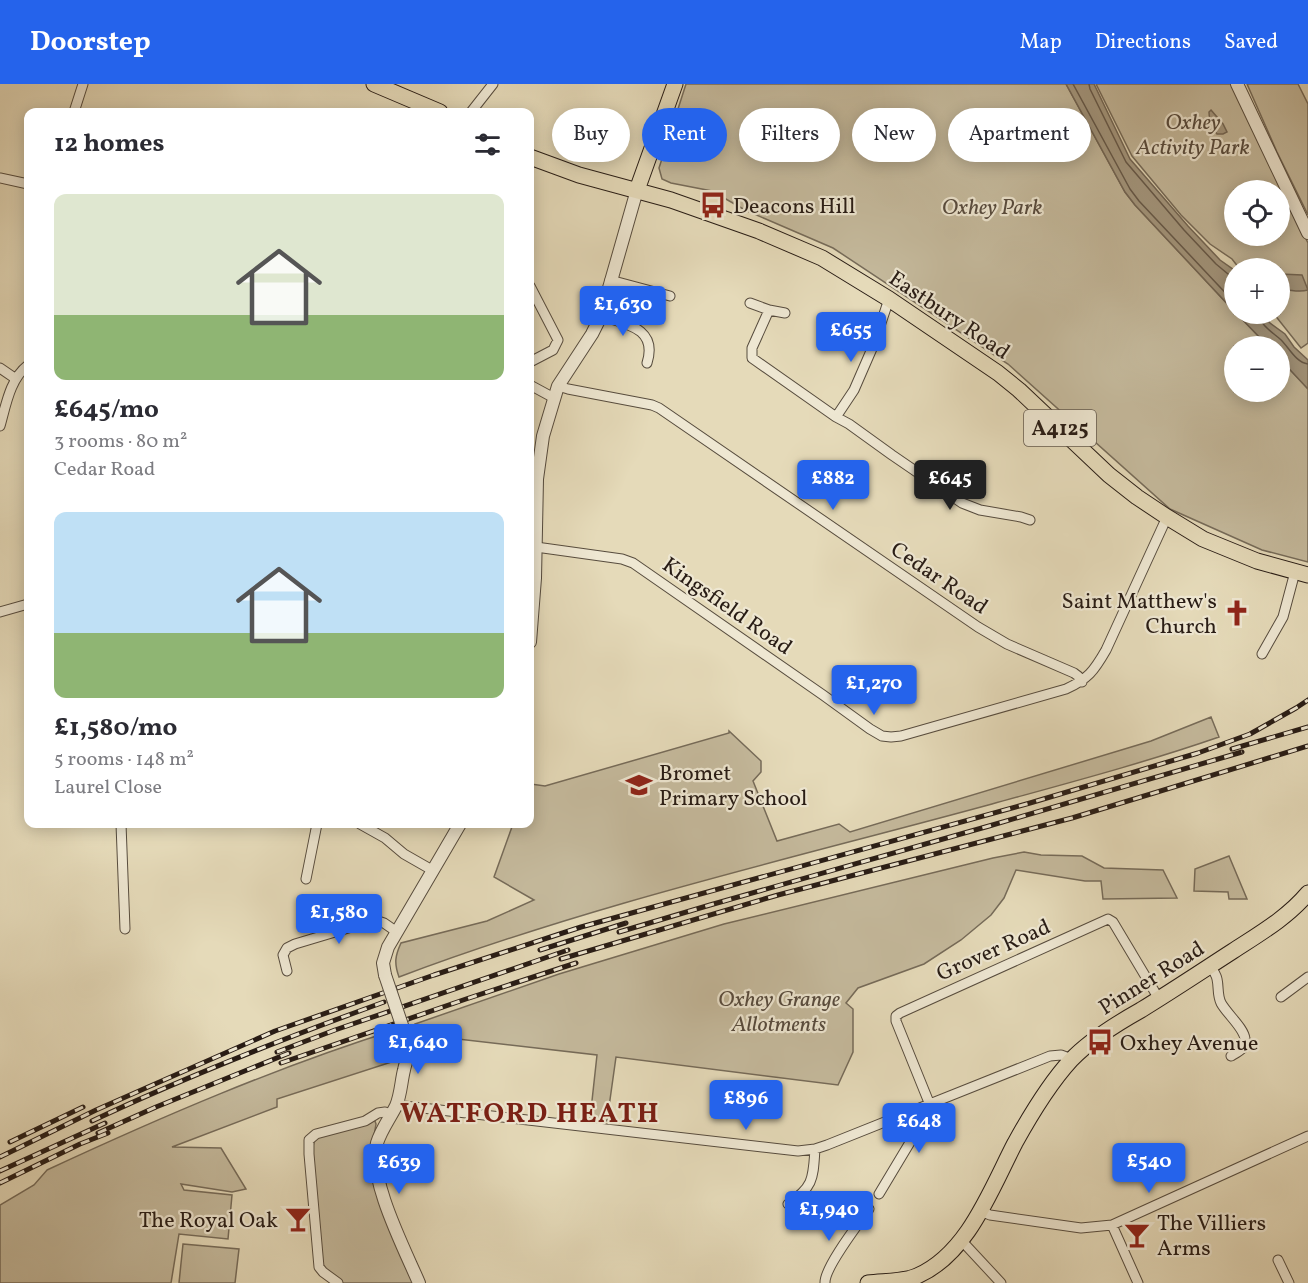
<!DOCTYPE html>
<html lang="en">
<head>
<meta charset="utf-8">
<style>
  body { margin:0; font-family:Vollkorn,serif; background:#f2f2f3; color:#2b2b33; height:100vh; display:flex; flex-direction:column; font-size:22px; white-space:nowrap }
  * { box-sizing:border-box; margin:0 }
  p { font-size:20px; color:#7c7c81 }
  .icon { flex:none; width:33px; height:33px; fill:none; stroke:currentColor; stroke-width:2; stroke-linecap:round; stroke-linejoin:round }
  .map { position:relative; flex:1; overflow:hidden }
  .side { position:absolute; left:24px; top:24px; width:510px; height:720px; display:flex; flex-direction:column; background:#fff; border-radius:12px; box-shadow:0 3px 15px #0003 }
  .side>* { flex:none }
  .guide { position:absolute; left:552px; top:24px; width:570px; height:54px; display:flex; gap:12px }
  .controls { position:absolute; left:1224px; top:96px; display:grid; gap:12px }
  .controls a { display:grid; place-items:center; width:66px; height:66px; border-radius:50%; background:#fff; box-shadow:0 3px 15px #0003; font-size:30px }
  .price { position:absolute; translate:-50% -51px; padding:0 14px; border-radius:6px; background:#2563eb; color:#fff; font-size:20px; line-height:39px; filter:drop-shadow(0 2px 3px #0008) }
  .price::after { content:''; position:absolute; left:50%; top:36px; width:18px; height:14px; margin-left:-9px; background:inherit; clip-path:polygon(0 0,100% 0,50% 100%) }
  .price.current { background:#222; color:#fff }
  ul { padding:0; list-style:none }
  li { display:grid; align-content:center; gap:12px; height:318px; padding:0 30px }
  li span { display:grid; place-items:center; height:186px; border-radius:12px; color:#555 }
  li>.icon { margin-inline-start:auto }
  span .icon { width:108px; height:108px; fill:#fffc; stroke-width:1 }
  li b { font-size:26px }
  h2 { display:flex; justify-content:space-between; align-items:center; height:72px; padding:0 30px; font-size:26px }
  .pill { padding:0 21px; border-radius:27px; background:#fff; box-shadow:0 3px 15px #0003; font-size:21px; line-height:54px }
  .pill.current { background:#2563eb; color:#fff }
  header { display:flex; align-items:center; gap:36px; box-sizing:border-box; height:84px; padding:0 30px; background:#2563eb; color:#fff }
  header strong { font-size:28px }
  nav { display:flex; gap:33px; margin-inline-start:auto; font-size:21px }
  .map>svg:first-child { display:block }
  .green { fill:#c5ba9d; stroke:#766b59; stroke-width:1.5; fill-rule:evenodd }
  .water { fill:#a59981; stroke:#736756; stroke-width:1.5 }
  .lines { fill:none; stroke-linecap:round; stroke-linejoin:round }
  .shore { stroke:#665a4b; stroke-width:1.5 }
  .minor-casing { stroke:#574c3e; stroke-width:11 }
  .tertiary-casing { stroke:#574c3e; stroke-width:14 }
  .primary-casing { stroke:#281c15; stroke-width:17 }
  .minor { stroke:#eee7d2; stroke-width:9 }
  .tertiary { stroke:#eee7d2; stroke-width:12 }
  .primary { stroke:#e5dab9; stroke-width:15 }
  .rail-casing { stroke:#281c15; stroke-width:5 }
  .rail { stroke:#eee7d2; stroke-width:3; stroke-dasharray:9; stroke-linecap:butt }
  .tertiary-bridge-casing { stroke:#574c3e; stroke-width:14; stroke-linecap:butt }
  .tertiary-bridge { stroke:#eee7d2; stroke-width:12 }
  .labels { text-anchor:middle; stroke-width:4.5; stroke-linejoin:round; paint-order:stroke }
  .shield { fill:#eee7d2; stroke:#63594e; stroke-width:1.5 }
  .shield-label { font-size:21px; font-weight:bold; fill:#281c15 }
  .park-label { font-size:22px; font-style:italic; fill:#574b3e; stroke:#eee7d2 }
  .poi-label { font-size:22px; fill:#281c15; stroke:#eee7d2; text-anchor:start }
  .street-label { font-size:22px; fill:#281c15; stroke:#eee7d2 }
  .district-label { font-size:28px; font-weight:bold; letter-spacing:1.5px; fill:#7a1f14; stroke:#eee7d2 }
</style>
</head>
<body>
<header>
<strong>Doorstep</strong>
<nav><a>Map</a><a>Directions</a><a>Saved</a></nav>
</header>
<div class="map">
<svg width="1308" height="1199" viewBox="0 0 1308 1199">
  <rect width="100%" height="100%" fill="#e5dab9"/>
  <filter id="stains"><feTurbulence type="fractalNoise" baseFrequency=".00333" numOctaves="4"/><feColorMatrix values="0 0 0 0 .2 0 0 0 0 .09 0 0 0 0 .02 0 0 0 .5 -.17"/></filter>
  <radialGradient id="worn" r=".72"><stop offset=".6" stop-color="#630" stop-opacity="0"/><stop offset="1" stop-color="#630" stop-opacity=".3"/></radialGradient>
  <path class="green" d="M 686,0 L 1066,0 L 1125,108 L 1135,121 L 1234,227 L 1234,230 L 1237,230 L 1268,262 L 1234,262 L 1234,308 L 1280,308 L 1280,275 L 1308,305 L 1308,478 L 1262,466 L 1170,425 L 1008,280 L 833,164 L 745,126 L 712,107 L 671,99 L 662,95 L 659,84 Z
    M 1096,0 L 1231,0 L 1308,159 L 1308,259 L 1301,264 L 1274,230 L 1280,230 L 1280,184 L 1239,184 L 1232,175 L 1210,160 L 1181,131 L 1132,72 ZM 1234,106 L 1280,106 L 1280,152 L 1234,152 Z
    M 1247,0 L 1298,0 L 1308,20 L 1308,131 L 1277,68 Z
    M 1211,633 L 1219,653 C 1144,679 1068,699 992,720 C 794,774 592,820 399,893 C 394,879 395,872 401,859 L 487,837 L 534,816 L 494,793 L 513,740 L 530,740 L 530,702 L 531,700 L 545,702 L 729,649 L 729,647 L 761,677 L 761,688 L 753,697 L 777,757 L 839,740 L 850,748 L 1151,657 Z
    M 1024,768 L 1041,771 L 1082,772 L 1104,784 L 1163,786 L 1177,814 L 1103,815 L 1101,797 L 1085,797 L 1016,786 L 1004,814 L 991,831 L 961,856 L 924,880 L 858,904 L 846,919 L 853,925 L 853,968 L 838,1001 L 616,973 L 607,1037 L 590,1035 L 597,971 L 458,955 L 445,966 L 427,973 L 415,940 L 559,890 L 724,840 L 993,774 Z
    M 1229,772 L 1247,815 L 1229,815 L 1228,808 L 1194,807 L 1195,785 Z
    M 398,945 L 404,960 L 404,974 L 277,1015 L 277,1023 L 172,1063 L 221,1064 L 246,1105 L 232,1108 L 181,1100 L 184,1106 L 232,1111 L 228,1155 L 179,1150 L 171,1199 L 0,1199 L 0,1121 L 34,1101 L 47,1086 C 161,1033 277,983 398,945 Z
    M 372,1036 L 375,1037 L 376,1040 L 371,1070 L 416,1199 L 341,1199 L 321,1183 L 312,1066 L 315,1054 Z
    M 183,1160 L 239,1165 L 235,1199 L 179,1199 Z"/>
  <path class="water" d="M 1066,0 L 1094,0 L 1130,75 L 1188,142 L 1220,176 L 1234,186 L 1234,227 L 1135,121 L 1125,108 Z
    M 1211,26 L 1223,40 L 1227,48 L 1223,50 L 1217,50 C 1211,42 1209,37 1209,28 Z
    M 1280,190 L 1302,191 L 1308,206 C 1298,209 1290,205 1280,206 Z
    M 1237,230 L 1263,230 L 1270,239 L 1285,250 L 1294,263 L 1308,276 L 1308,305 L 1280,275 L 1280,262 L 1268,262 Z"/>
  <g class="lines">
    <path class="shore" d="M 1073,0 L 1130,105 L 1139,117 L 1234,218
      M 1089,0 L 1090,5 L 1126,78 L 1184,146 L 1216,180 L 1228,190 L 1234,191
      M 1259,230 C 1260,241 1272,248 1280,255 C 1289,263 1295,278 1308,280"/>
    <g class="minor-casing">
      <path id="minor" d="M 74,28 L 83,0
        M 471,28 L 493,0
        M 0,94 L 28,100
        M 610,196 L 670,212
        M 530,202 L 558,256 L 553,266 L 530,278
        M 750,219 L 769,226 L 785,229
        M 769,226 L 752,264 L 752,274 L 836,333 L 854,306 L 874,260 L 889,215
        M 601,232 C 626,240 658,244 647,279
        M 0,284 L 16,295
        M 530,301 L 554,314
        M 558,302 L 568,305 L 652,321 L 659,324 L 978,543 L 1007,560 L 1074,589 L 1078,592 L 1082,598
        M 836,333 L 849,340 L 892,371 L 962,419 L 980,426 L 1021,433 L 1030,436
        M 0,342 C 6,321 10,295 28,281
        M 536,463 L 622,475 L 633,479 L 823,611 L 870,645 L 882,652 L 891,653 L 901,652 L 1066,605 C 1088,595 1094,587 1106,566 L 1167,433
        M 0,528 L 28,520
        M 1262,570 L 1283,533 L 1295,488
        M 121,740 L 125,845
        M 360,740 L 385,754 L 404,770 L 432,786
        M 306,795 L 317,740
        M 1210,882 C 1213,886 1216,890 1217,895 C 1219,904 1217,910 1221,919 C 1227,930 1244,944 1245,955 C 1247,964 1238,968 1231,972
        M 287,887 L 283,871 L 287,864 L 295,860 L 375,836 L 384,839 L 397,848
        M 1281,913 L 1308,893
        M 396,1021 L 798,1067 L 815,1065 L 827,1061 L 1050,972 L 1061,971 L 1072,975
        M 930,1021 L 896,937 L 896,932 L 900,929 L 1108,835 L 1113,838 L 1159,915
        M 879,1110 L 921,1040 L 923,1031 L 921,1024
        M 788,1120 C 814,1103 813,1094 815,1065
        M 980,1127 L 990,1131 L 1081,1144 L 1112,1141 L 1308,1052
        M 1112,1141 L 1138,1199
        M 961,1156 L 1001,1199
        M 1278,1176 L 1289,1199
        M 338,1199 L 323,1188 L 319,1183 L 309,1070 L 309,1056 L 316,1050 L 365,1037 L 378,1029 L 385,1028 L 391,1030
        M 825,1199 C 824,1184 859,1139 869,1125"/>
    </g>
    <g class="tertiary-casing">
      <path id="tertiary" d="M 1237,0 L 1308,149
        M 530,558 L 535,494 L 537,395 L 543,352 L 558,302 L 592,250 L 601,232 L 637,106
        M 385,891 L 383,879 L 388,863 L 460,740
        M 408,959 C 410,970 406,976 404,986 C 401,998 401,1010 396,1022 C 390,1034 381,1046 377,1059 C 367,1093 405,1166 419,1199"/>
    </g>
    <g class="primary-casing">
      <path id="primary" d="M 374,0 L 440,28
        M 530,73 L 579,91 L 671,116 L 759,147 L 822,174 L 889,215 L 998,289 L 1019,306 L 1109,391 L 1137,413 L 1167,433 L 1203,455 L 1257,477 L 1308,491
        M 637,106 L 675,0
        M 868,1199 C 884,1197 903,1198 917,1192 C 968,1170 991,1105 1015,1059 C 1031,1030 1049,1000 1071,976 C 1090,956 1116,940 1141,926 C 1172,907 1202,887 1233,867 C 1259,850 1287,834 1308,809"/>
    </g>
    <use href="#minor" class="minor"/>
    <use href="#tertiary" class="tertiary"/>
    <use href="#primary" class="primary"/>
    <g class="rail-casing">
      <path id="rail" d="M 1232,665 L 1308,643
        M 619,848 L 710,821 L 989,742 L 1242,668
        M 540,866 L 626,839
        M 561,875 L 778,811 L 1072,734 L 1308,662
        M 277,968 L 335,946 L 568,866
        M 281,979 L 466,915 L 576,879
        M 92,1037 C 187,992 285,954 384,918
        M 98,1049 L 156,1023 L 289,969
        M 10,1058 L 83,1023
        M 0,1073 L 96,1026 L 275,947 L 434,891 L 581,843 L 1030,719 L 1198,669 L 1250,650 L 1296,624 L 1308,616
        M 0,1087 L 105,1039
        M 0,1099 L 80,1060 L 108,1049"/>
    </g>
    <use href="#rail" class="rail"/>
    <g class="tertiary-bridge-casing">
      <path id="tertiary-bridge" d="M 385,891 L 408,959"/>
    </g>
    <use href="#tertiary-bridge" class="tertiary-bridge"/>
  </g>
  <defs>
    <g id="bus-bare" transform="scale(2.07)"><path d="M-5-6H5V4H4V6H2V4H-2V6H-4V4H-5ZM-3.5-4V0h7V-4ZM-3.5 1.2v1.5H-2V1.2ZM2 1.2v1.5H3.5V1.2Z" fill="#8f2418" stroke="#eee7d2" stroke-width="2.5" paint-order="stroke"/></g>
    <g id="church-bare" transform="scale(2.07)"><path d="M-1.2-6h2.4v3.5h3.3v2.4h-3.3V6h-2.4V-.1h-3.3v-2.4h3.3Z" fill="#8f2418" stroke="#eee7d2" stroke-width="2.5" paint-order="stroke"/></g>
    <g id="school-bare" transform="scale(2.07)"><path d="M0-5L7-2L0 1L-7-2ZM-4 1L0 2.5L4 1V4Q0 6-4 4Z" fill="#8f2418" stroke="#eee7d2" stroke-width="2.5" paint-order="stroke"/></g>
    <g id="bar-bare" transform="scale(2.07)"><path d="M-6-5H6L.8 .8V4.5H3.5V6h-7V4.5H-.8V.8Z" fill="#8f2418" stroke="#eee7d2" stroke-width="2.5" paint-order="stroke"/></g>
  </defs>
  <g fill-rule="evenodd">
    <use href="#bus-bare" x="713" y="121"/>
    <use href="#church-bare" x="1237" y="529"/>
    <use href="#school-bare" x="639" y="701"/>
    <use href="#bus-bare" x="1100" y="958"/>
    <use href="#bar-bare" x="298" y="1135"/>
    <use href="#bar-bare" x="1137" y="1151"/>
  </g>
  <g class="labels">
    <rect class="shield" x="1024" y="326" width="72" height="36" rx="4.5"/>
    <g class="shield-label">
      <text x="1060" y="351">A4125</text>
    </g>
    <g class="park-label">
      <text x="1193" y="45">Oxhey<tspan x="1193" dy="25">Activity Park</tspan></text>
      <text x="992" y="130">Oxhey Park</text>
      <text x="779" y="922">Oxhey Grange<tspan x="779" dy="25">Allotments</tspan></text>
    </g>
    <g class="poi-label">
      <text x="733" y="129">Deacons Hill</text>
      <text x="1217" y="524" text-anchor="end">Saint Matthew's<tspan x="1217" dy="25">Church</tspan></text>
      <text x="659" y="696">Bromet<tspan x="659" dy="25">Primary School</tspan></text>
      <text x="1120" y="966">Oxhey Avenue</text>
      <text x="278" y="1143" text-anchor="end">The Royal Oak</text>
      <text x="1157" y="1146">The Villiers<tspan x="1157" dy="25">Arms</tspan></text>
    </g>
    <g class="street-label">
      <text transform="translate(950 230) rotate(34)" y="8">Eastbury Road</text>
      <text transform="translate(940 493) rotate(34)" y="8">Cedar Road</text>
      <text transform="translate(728 521) rotate(35)" y="8">Kingsfield Road</text>
      <text transform="translate(993 865) rotate(-24)" y="8">Grover Road</text>
      <text transform="translate(1151 893) rotate(-32)" y="8">Pinner Road</text>
    </g>
    <g class="district-label">
      <text x="530" y="1038">WATFORD HEATH</text>
    </g>
  </g>
  <rect width="100%" height="100%" filter="url(#stains)"/>
  <rect width="100%" height="100%" fill="url(#worn)"/>
</svg>
<div class="controls">
<a><svg class="icon" aria-label="locate" viewBox="0 0 24 24"><circle cx="12" cy="12" r="6"/><path d="M12 2v4M12 18v4M2 12h4M18 12h4"/></svg></a>
<a>+</a>
<a>−</a>
</div>
<b class="price" style="left:623px;top:253px">£1,630</b>
<b class="price" style="left:851px;top:279px">£655</b>
<b class="price" style="left:833px;top:427px">£882</b>
<b class="price current" style="left:950px;top:427px">£645</b>
<b class="price" style="left:874px;top:632px">£1,270</b>
<b class="price" style="left:339px;top:861px">£1,580</b>
<b class="price" style="left:418px;top:991px">£1,640</b>
<b class="price" style="left:746px;top:1047px">£896</b>
<b class="price" style="left:919px;top:1070px">£648</b>
<b class="price" style="left:1149px;top:1110px">£540</b>
<b class="price" style="left:399px;top:1111px">£639</b>
<b class="price" style="left:829px;top:1158px">£1,940</b>
<div class="guide">
<a class="pill">Buy</a>
<a class="pill current">Rent</a>
<a class="pill">Filters</a>
<a class="pill">New</a>
<a class="pill">Apartment</a>
</div>
<section class="side">
<h2>12 homes<svg class="icon" aria-label="filters" viewBox="0 0 24 24"><path d="M4 7h16M4 17h16"/><circle cx="9" cy="7" r="2"/><circle cx="15" cy="17" r="2"/></svg></h2>
<ul>
<li><span style="background:linear-gradient(#dfe7d0 65%,#8fb573 0)"><svg class="icon" aria-label="home" viewBox="0 0 24 24"><path d="M3 11l9-7 9 7M6 9v11h12V9"/></svg></span><div><b>£645/mo</b><p>3 rooms · 80 m²</p><p>Cedar Road</p></div></li>
<li><span style="background:linear-gradient(#bfe0f5 65%,#8fb573 0)"><svg class="icon" aria-label="home" viewBox="0 0 24 24"><path d="M3 11l9-7 9 7M6 9v11h12V9"/></svg></span><div><b>£1,580/mo</b><p>5 rooms · 148 m²</p><p>Laurel Close</p></div></li>
</ul>
</section>
</div>
</body>
</html>
